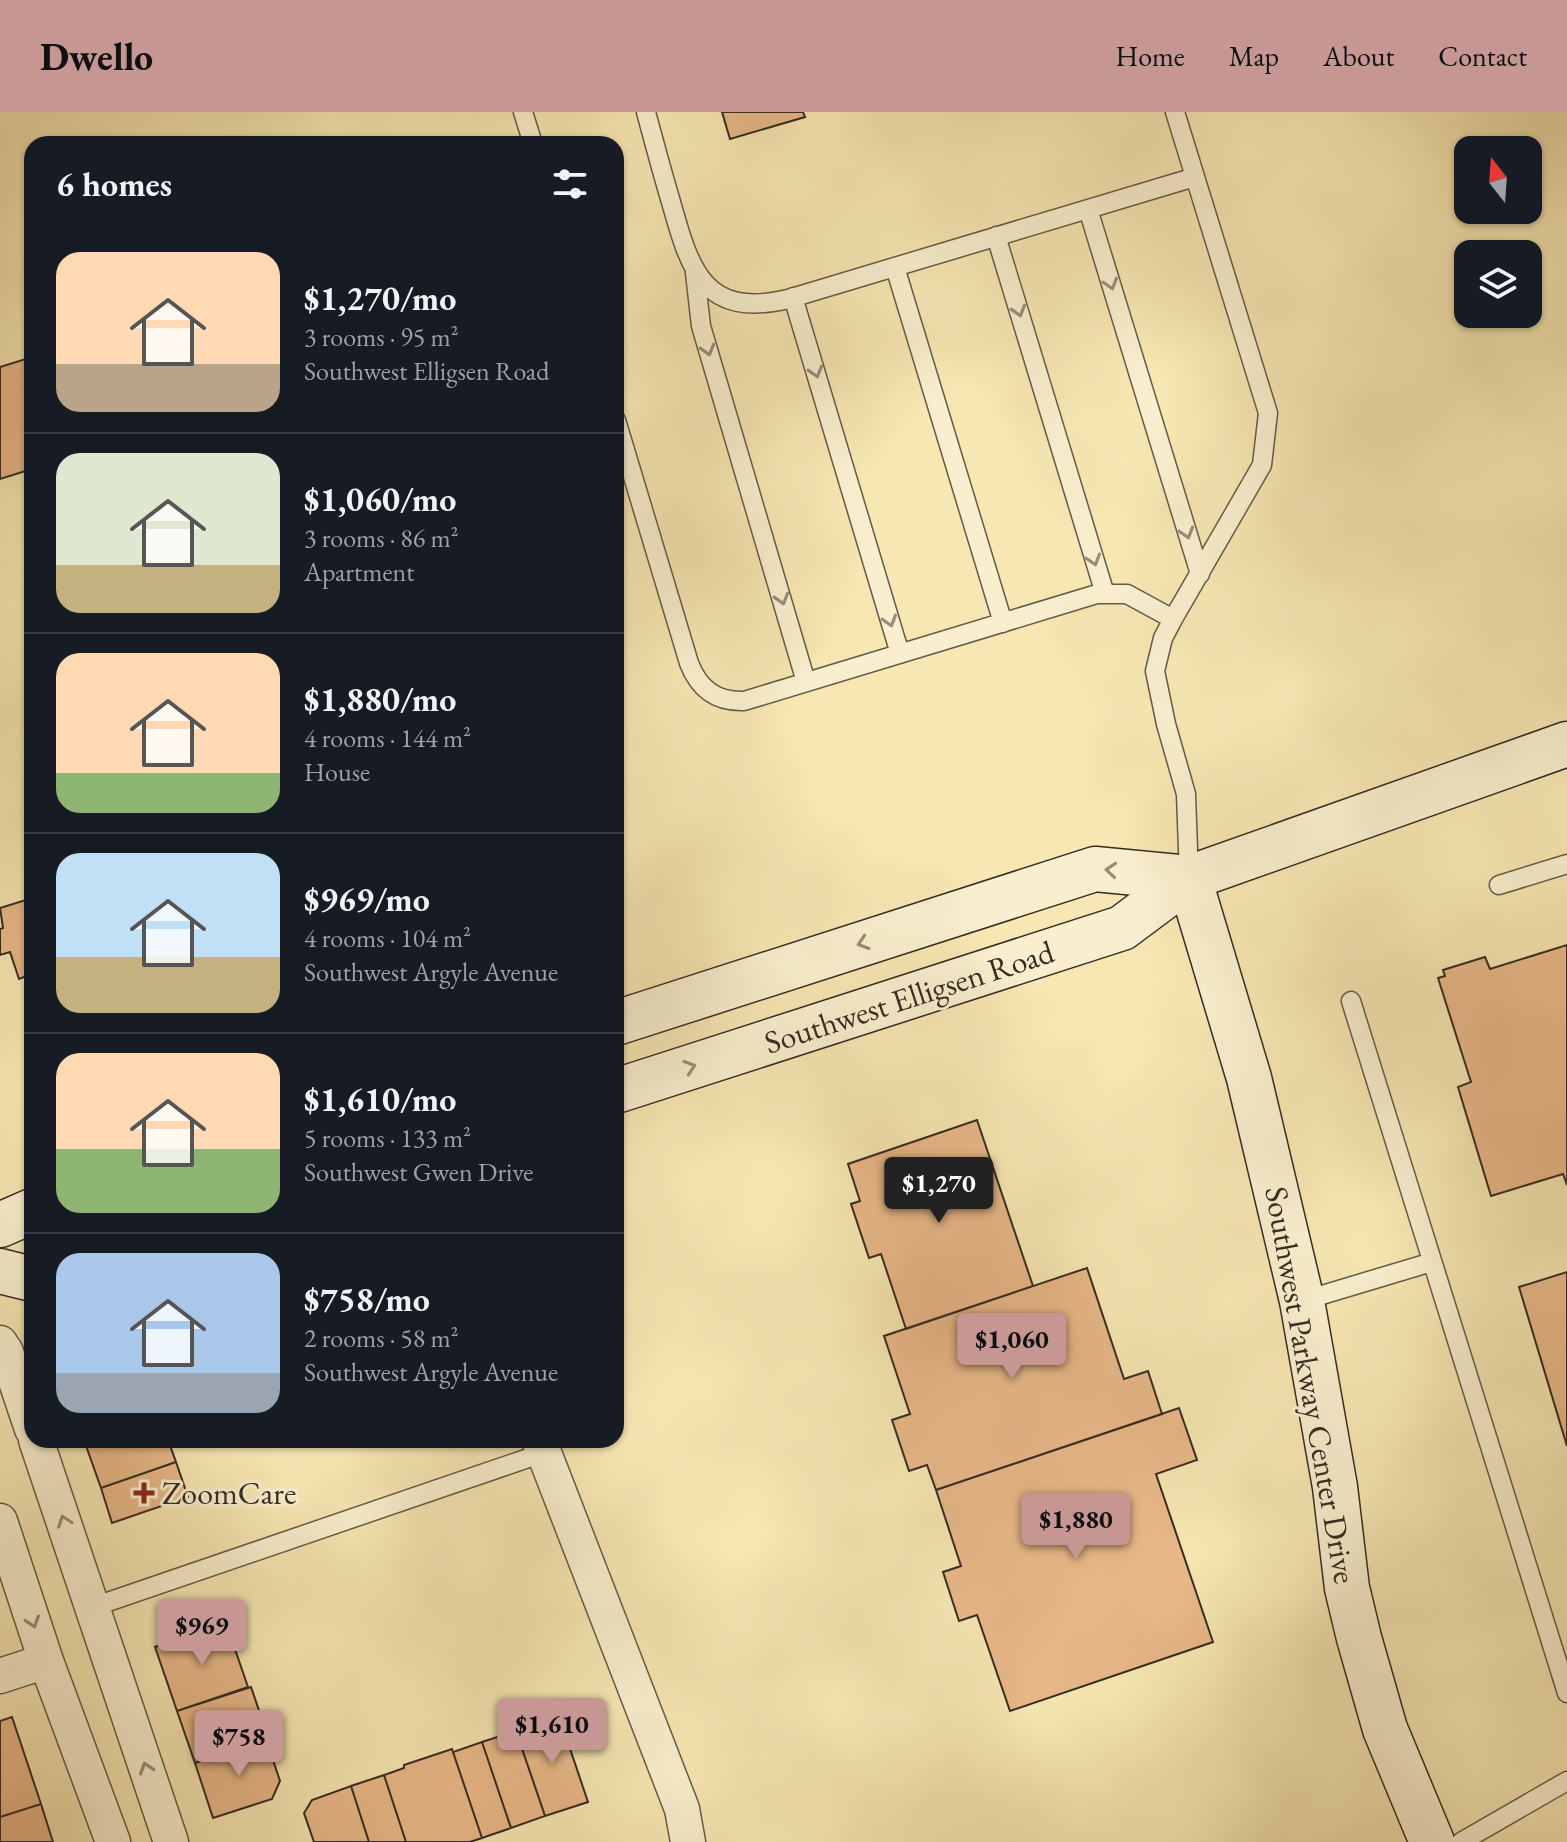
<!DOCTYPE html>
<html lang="en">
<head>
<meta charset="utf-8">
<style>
  body { margin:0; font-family:"EB Garamond",serif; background:#20242c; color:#f1f3f6; height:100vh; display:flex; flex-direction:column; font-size:30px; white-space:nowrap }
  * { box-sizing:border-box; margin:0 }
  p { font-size:26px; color:#9ea1a6 }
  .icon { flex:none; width:44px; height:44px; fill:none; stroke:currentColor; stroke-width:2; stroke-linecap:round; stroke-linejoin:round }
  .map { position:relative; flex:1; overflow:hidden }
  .panel { position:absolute; left:24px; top:24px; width:600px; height:1312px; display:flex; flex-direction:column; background:#171b24; border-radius:24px; box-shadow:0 2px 6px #0004 }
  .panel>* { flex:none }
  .needle { width:52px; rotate:343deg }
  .buttons { position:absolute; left:1454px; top:24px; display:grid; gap:16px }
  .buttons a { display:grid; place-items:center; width:88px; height:88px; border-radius:16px; background:#171b24; box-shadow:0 2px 6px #0004; font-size:40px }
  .price { position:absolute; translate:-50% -68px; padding:0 18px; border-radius:8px; background:#c59692; color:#111; font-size:26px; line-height:52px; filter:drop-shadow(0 2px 4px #0008) }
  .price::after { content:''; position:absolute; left:50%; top:48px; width:24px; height:18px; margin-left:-12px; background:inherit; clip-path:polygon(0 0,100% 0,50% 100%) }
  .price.on { background:#222; color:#fff }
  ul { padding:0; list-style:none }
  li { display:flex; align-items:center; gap:24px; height:200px; padding:0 32px }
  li+li { border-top:2px solid #363941 }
  li span { display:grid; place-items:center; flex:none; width:224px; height:160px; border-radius:24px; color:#555 }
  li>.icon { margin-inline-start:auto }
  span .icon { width:96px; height:96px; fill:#fffc; stroke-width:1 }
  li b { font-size:34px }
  h2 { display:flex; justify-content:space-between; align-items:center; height:96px; padding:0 32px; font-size:34px }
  header { display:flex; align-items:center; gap:48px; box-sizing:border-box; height:112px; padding:0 40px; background:#c59692; color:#111 }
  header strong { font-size:38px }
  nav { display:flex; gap:44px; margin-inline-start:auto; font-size:28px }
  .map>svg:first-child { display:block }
  .building { fill:#e8b888; stroke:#362b23; stroke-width:2 }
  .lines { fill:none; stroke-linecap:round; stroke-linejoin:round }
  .lane-casing { stroke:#665a47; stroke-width:21 }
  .street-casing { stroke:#665a47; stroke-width:37 }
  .secondary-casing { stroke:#362b23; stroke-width:47 }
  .lane { stroke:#f9efce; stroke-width:18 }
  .street { stroke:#f9efce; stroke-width:34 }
  .secondary { stroke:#f9efce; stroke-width:44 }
  .oneway { stroke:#988d78 }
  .poi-dot { fill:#8f2418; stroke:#f9efce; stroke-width:3 }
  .labels { text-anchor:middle; stroke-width:6; stroke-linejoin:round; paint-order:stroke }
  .street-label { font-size:32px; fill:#362b23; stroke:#f9efce }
  .poi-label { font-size:32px; fill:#362b23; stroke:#f9efce; text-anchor:start }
</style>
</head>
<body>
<header>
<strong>Dwello</strong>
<nav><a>Home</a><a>Map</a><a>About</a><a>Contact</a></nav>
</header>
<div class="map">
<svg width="1567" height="1730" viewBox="0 0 1567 1730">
  <rect width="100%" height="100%" fill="#f6e7b3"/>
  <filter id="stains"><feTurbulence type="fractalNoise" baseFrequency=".0025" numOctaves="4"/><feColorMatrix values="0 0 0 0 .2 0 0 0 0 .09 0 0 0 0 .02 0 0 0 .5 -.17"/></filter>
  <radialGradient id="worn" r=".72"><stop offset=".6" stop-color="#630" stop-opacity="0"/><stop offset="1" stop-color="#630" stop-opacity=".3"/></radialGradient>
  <path class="building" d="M 722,0 L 803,0 L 805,5 L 730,27 Z
    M 32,245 L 32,357 L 0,367 L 0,255 Z
    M 32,786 L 32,862 L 19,867 L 10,840 L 0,843 L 0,817 L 3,816 L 0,796 Z
    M 1567,833 L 1567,1073 L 1563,1062 L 1491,1084 L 1458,975 L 1471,970 L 1438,866 L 1445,864 L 1443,858 L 1485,845 L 1490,857 Z
    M 977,1008 L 1033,1174 L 906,1217 L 881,1142 L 869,1146 L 851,1092 L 860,1089 L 848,1052 Z
    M 1087,1156 L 1124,1267 L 1148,1259 L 1162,1302 L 936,1378 L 927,1353 L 909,1359 L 892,1308 L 910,1302 L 884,1224 Z
    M 1567,1160 L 1567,1334 L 1519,1175 Z
    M 1179,1296 L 1197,1348 L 1156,1362 L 1213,1530 L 1010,1599 L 977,1503 L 959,1509 L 943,1460 L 961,1454 L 936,1378 Z
    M 84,1328 L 168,1328 L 176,1350 L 101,1376 Z
    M 176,1350 L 188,1385 L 112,1411 L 101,1376 Z
    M 226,1511 L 248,1575 L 177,1599 L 155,1535 Z
    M 251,1575 L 265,1616 L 262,1617 L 266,1627 L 195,1651 L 177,1599 Z
    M 559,1604 L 588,1690 L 545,1704 L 516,1619 Z
    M 12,1605 L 41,1692 L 0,1705 L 0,1609 Z
    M 516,1619 L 545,1704 L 511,1716 L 482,1630 Z
    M 266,1627 L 280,1669 L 272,1687 L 213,1706 L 195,1651 Z
    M 482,1630 L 511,1716 L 482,1726 L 453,1640 Z
    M 452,1637 L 482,1726 L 470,1730 L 406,1730 L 384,1663 L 404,1656 L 404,1653 Z
    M 384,1663 L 406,1730 L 369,1730 L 351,1674 Z
    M 351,1674 L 369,1730 L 314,1730 L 304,1701 L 312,1688 Z
    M 41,1692 L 53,1730 L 0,1730 L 0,1705 Z"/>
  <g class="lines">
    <g class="lane-casing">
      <path id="lane" d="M 523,0 L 533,32
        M 646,0 C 654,30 662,60 671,90 C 690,158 704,207 788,187 L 1195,65
        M 1175,0 L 1268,301 L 1262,353 L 1173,507 L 1163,526 L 1155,559 L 1166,612 L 1186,682 L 1189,766
        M 1088,97 L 1200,462
        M 996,124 L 1105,482
        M 895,155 L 1003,511
        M 695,161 L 701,214 L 806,570
        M 793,185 L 900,542
        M 616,308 L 689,551 C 699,577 716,590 744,589 L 1097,482 L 1127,482 L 1173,507
        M 1499,773 L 1567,752
        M 1351,889 L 1567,1581
        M 1302,1189 L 1432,1150
        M 93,1495 L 543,1341
        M 1461,1730 L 1567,1669"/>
    </g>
    <g class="street-casing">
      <path id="street" d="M 0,1231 L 6,1240 L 32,1317
        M 36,1328 L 171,1730
        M 539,1328 L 682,1697 L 688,1730
        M 0,1409 L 46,1549 L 113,1730
        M 0,1564 L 46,1549"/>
    </g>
    <g class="secondary-casing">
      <path id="secondary" d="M 1189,766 L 1249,966 L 1302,1189 L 1335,1375 L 1347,1476 L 1359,1526 L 1385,1617 L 1432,1730
        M 616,911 L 1095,757 L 1189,766
        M 616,979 L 1122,816 L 1189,766 L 1567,632
        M 0,1113 L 32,1099
        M 0,1159 L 32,1167"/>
    </g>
    <use href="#lane" class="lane"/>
    <use href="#street" class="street"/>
    <use href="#secondary" class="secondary"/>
  </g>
  <defs><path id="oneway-chevron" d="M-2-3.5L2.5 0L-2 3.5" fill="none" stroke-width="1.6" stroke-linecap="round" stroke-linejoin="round" transform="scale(2)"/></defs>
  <g class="oneway">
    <use href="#oneway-chevron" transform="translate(1111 172) rotate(73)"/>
    <use href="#oneway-chevron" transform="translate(1019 199) rotate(73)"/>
    <use href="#oneway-chevron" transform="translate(708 238) rotate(74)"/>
    <use href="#oneway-chevron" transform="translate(816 260) rotate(73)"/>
    <use href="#oneway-chevron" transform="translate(1187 421) rotate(73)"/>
    <use href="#oneway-chevron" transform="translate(1094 448) rotate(73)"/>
    <use href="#oneway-chevron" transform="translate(782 487) rotate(74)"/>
    <use href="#oneway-chevron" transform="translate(890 509) rotate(73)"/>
    <use href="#oneway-chevron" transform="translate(1111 758) rotate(-175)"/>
    <use href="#oneway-chevron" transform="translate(863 831) rotate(162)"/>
    <use href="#oneway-chevron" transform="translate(690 955) rotate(-18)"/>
    <use href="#oneway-chevron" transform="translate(64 1409) rotate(-109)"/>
    <use href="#oneway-chevron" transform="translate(33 1510) rotate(72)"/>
    <use href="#oneway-chevron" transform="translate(146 1656) rotate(-108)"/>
  </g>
  <path class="poi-dot" d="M140 1369h8v8h8v8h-8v8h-8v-8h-8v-8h8z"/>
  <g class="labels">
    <g class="street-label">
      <text transform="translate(909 885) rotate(-18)" y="11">Southwest Elligsen Road</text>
      <text transform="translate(1311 1273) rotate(80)" y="11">Southwest Parkway Center Drive</text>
    </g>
    <g class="poi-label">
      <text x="162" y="1392">ZoomCare</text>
    </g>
  </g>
  <rect width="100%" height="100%" filter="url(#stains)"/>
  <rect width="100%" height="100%" fill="url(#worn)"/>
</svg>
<div class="buttons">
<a><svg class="needle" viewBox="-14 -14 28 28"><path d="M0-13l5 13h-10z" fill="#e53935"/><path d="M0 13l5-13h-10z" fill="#9ea1a6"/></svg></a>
<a><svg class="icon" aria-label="layers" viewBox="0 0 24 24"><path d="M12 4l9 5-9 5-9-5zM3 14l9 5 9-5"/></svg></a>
</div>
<b class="price on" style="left:939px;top:1113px">$1,270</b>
<b class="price" style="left:1012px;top:1269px">$1,060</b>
<b class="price" style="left:1076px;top:1449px">$1,880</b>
<b class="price" style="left:202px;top:1555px">$969</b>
<b class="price" style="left:552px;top:1654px">$1,610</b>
<b class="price" style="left:239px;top:1666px">$758</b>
<section class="panel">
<h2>6 homes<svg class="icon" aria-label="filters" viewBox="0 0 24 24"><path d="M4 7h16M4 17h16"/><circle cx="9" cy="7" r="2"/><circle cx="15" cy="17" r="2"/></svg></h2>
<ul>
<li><span style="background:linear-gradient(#ffd9b3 70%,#b9a48a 0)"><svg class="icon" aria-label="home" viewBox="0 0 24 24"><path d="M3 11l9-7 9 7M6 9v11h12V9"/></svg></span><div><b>$1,270/mo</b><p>3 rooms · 95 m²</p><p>Southwest Elligsen Road</p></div></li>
<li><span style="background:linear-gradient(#dfe7d0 70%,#c2b280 0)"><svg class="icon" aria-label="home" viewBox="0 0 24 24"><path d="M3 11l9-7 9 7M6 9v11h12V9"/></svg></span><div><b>$1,060/mo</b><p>3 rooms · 86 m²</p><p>Apartment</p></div></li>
<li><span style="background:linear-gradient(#ffd9b3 75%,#8fb573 0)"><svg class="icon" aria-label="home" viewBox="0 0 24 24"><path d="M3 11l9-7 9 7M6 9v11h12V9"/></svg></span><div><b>$1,880/mo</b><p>4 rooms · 144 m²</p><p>House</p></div></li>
<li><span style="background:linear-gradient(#bfe0f5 65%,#c2b280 0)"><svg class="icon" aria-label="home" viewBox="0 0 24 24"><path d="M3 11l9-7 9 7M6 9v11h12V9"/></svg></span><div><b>$969/mo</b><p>4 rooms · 104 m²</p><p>Southwest Argyle Avenue</p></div></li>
<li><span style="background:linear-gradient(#ffd9b3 60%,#8fb573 0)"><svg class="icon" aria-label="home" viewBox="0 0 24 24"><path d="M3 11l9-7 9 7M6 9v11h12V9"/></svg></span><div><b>$1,610/mo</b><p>5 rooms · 133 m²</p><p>Southwest Gwen Drive</p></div></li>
<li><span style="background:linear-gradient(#a9c7e8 75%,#9aa5b1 0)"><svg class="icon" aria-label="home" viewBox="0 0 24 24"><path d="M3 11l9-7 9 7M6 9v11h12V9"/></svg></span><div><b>$758/mo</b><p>2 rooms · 58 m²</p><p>Southwest Argyle Avenue</p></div></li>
</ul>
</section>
</div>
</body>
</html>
